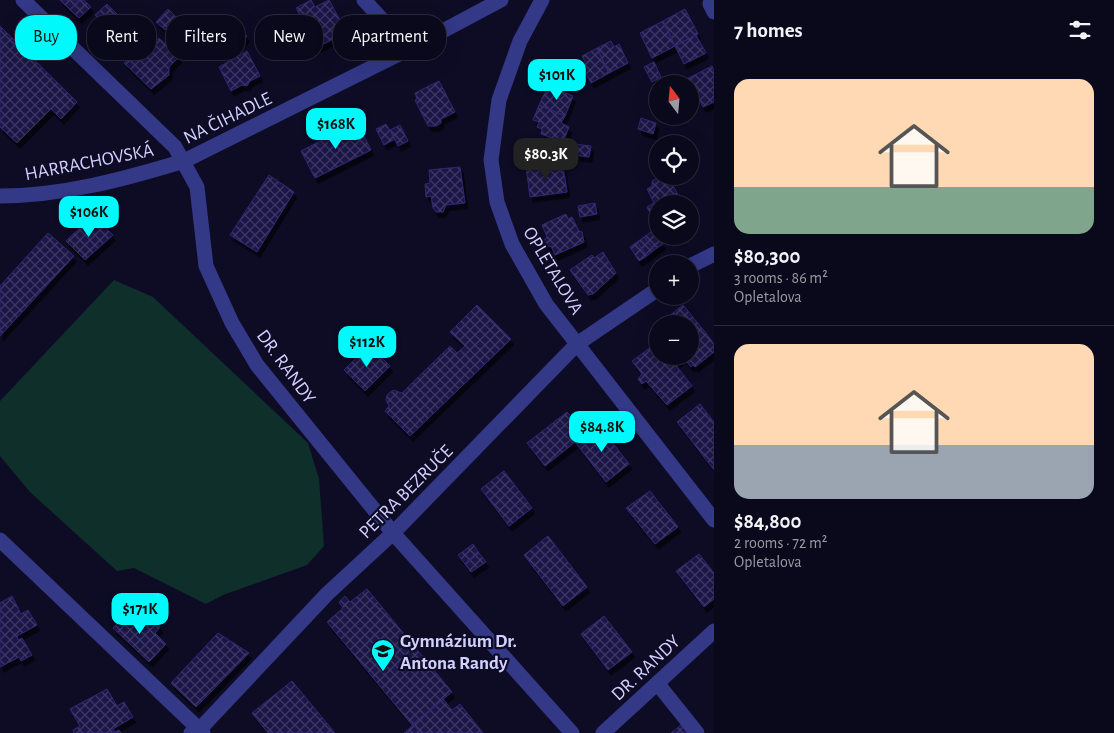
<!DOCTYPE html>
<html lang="en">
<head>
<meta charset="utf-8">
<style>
  body { margin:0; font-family:"Alegreya Sans",sans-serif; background:#181729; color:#f1f3f6; height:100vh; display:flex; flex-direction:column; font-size:19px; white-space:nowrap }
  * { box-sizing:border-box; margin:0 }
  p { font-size:16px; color:#999aa3 }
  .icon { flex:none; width:28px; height:28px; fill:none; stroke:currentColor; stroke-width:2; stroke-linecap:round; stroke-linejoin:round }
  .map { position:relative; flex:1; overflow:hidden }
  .side { display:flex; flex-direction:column; background:#0a091c; width:400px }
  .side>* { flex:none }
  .banner { position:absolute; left:15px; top:15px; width:475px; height:45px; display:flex; gap:10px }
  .needle { width:32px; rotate:344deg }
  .controls { position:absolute; left:649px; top:75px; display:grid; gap:10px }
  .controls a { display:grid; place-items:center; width:50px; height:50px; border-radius:50%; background:#0a091c; box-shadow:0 5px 20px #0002,0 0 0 1px #2a2a3b; font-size:25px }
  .price { position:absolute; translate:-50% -42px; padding:0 11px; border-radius:10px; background:#00fafb; color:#111; font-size:16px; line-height:32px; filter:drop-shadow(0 1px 2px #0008) }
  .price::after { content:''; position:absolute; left:50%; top:30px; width:15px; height:11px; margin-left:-8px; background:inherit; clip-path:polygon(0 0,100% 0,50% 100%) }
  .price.selected { background:#222; color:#fff }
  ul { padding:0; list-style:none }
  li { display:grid; align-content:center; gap:10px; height:265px; padding:0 20px }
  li+li { border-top:1px solid #2a2a3b }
  li span { display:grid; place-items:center; height:155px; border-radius:15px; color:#555 }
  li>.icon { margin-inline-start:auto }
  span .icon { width:90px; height:90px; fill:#fffc; stroke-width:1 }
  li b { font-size:21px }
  h2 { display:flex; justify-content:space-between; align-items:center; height:60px; padding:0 20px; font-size:21px }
  .chip { padding:0 18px; border-radius:20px; background:#0a091c; box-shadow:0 5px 20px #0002,0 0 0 1px #2a2a3b; font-size:18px; line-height:45px }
  .chip.selected { background:#00fafb; color:#111 }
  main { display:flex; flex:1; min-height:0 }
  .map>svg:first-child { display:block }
  .grass { fill:#0f2f2b }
  .building { fill:url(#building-cross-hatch); stroke:#2f2775; filter:url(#shadow) }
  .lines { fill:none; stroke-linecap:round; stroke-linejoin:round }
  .minor { stroke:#333887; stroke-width:15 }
  .labels { text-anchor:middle; stroke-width:4.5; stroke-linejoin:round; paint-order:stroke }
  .street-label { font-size:19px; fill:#d1d0ff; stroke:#0e0c25 }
  .poi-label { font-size:19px; font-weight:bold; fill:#d1d0ff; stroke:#0e0c25; text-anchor:start }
</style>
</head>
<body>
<main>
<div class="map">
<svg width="714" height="733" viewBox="0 0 714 733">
  <defs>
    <pattern id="building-cross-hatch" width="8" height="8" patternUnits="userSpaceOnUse" patternTransform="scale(1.25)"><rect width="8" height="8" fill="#1c1747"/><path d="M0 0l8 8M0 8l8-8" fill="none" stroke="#3c3863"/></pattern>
    <filter id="shadow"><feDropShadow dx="3" dy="5.5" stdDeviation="0" flood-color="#0009"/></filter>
  </defs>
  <rect width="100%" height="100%" fill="#0e0c25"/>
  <path class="grass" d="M 114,280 L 153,297 L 308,443 L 319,479 L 324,546 L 307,565 L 223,595 L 206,604 L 134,568 L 117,571 L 30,492 L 0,456 L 0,401 Z"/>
  <path class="building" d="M 60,0 L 80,0 L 70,10 Z
    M 80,0 L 84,0 L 91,7 L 79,18 L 70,10 Z
    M 311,0 L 315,7 L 329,0 L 346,31 L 343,37 L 335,38 L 318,47 L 296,8 Z
    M 107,4 L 132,29 L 112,49 L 92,30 L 94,28 L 91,25 L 98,18 L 95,15 Z
    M 168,9 L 177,18 L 165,30 L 156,22 Z
    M 685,9 L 698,34 L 675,46 L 663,21 Z
    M 231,21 L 247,36 L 242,42 L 225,28 Z
    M 663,21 L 675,46 L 652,58 L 640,33 Z
    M 0,26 L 77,102 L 61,119 L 51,109 L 17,143 L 0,127 Z
    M 696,35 L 706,53 L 684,64 L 675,46 Z
    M 159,38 L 179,57 L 169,67 L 169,75 L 151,89 L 124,63 L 135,52 L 139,55 Z
    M 611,41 L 614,47 L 619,44 L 628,63 L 609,73 L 597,48 Z
    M 597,48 L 609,73 L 591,83 L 581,64 L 585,61 L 582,56 Z
    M 247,51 L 260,76 L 250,81 L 247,86 L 242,85 L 231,91 L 219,67 Z
    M 654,62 L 661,77 L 652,82 L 644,67 Z
    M 712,66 L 714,71 L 714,102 L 703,107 L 696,93 L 690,96 L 690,84 L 681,82 Z
    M 439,81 L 455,112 L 441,119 L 441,123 L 436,126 L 428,126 L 415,100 L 417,99 L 415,93 Z
    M 554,88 L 573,96 L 565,116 L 539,105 L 546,90 L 552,92 Z
    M 539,105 L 565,116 L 561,123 L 569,127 L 563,142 L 541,134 L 542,129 L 537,127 L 539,122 L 533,120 Z
    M 641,118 L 656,123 L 653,134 L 638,129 Z
    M 357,122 L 371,150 L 315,178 L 301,151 Z
    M 386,124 L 395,139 L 384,145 L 376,129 Z
    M 400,125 L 408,141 L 398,146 L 390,130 Z
    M 574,144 L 591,146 L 589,157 L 573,155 Z
    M 545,164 L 551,165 L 551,168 L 563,166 L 567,192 L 530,197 L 526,167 Z
    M 460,167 L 465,203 L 446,205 L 443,212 L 436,212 L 433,208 L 431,196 L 426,197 L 425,184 L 430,183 L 429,170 Z
    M 269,175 L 294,192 L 257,252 L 230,235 Z
    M 659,177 L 664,180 L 669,178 L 683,204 L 658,204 L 656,225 L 647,207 L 654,203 L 647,189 L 652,186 L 652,181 Z
    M 595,203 L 597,214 L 580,217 L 578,206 Z
    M 566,214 L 568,219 L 572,217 L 579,231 L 582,232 L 584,242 L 555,255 L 551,246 L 546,247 L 543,241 L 547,237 L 542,225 Z
    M 93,215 L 113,235 L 85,260 L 66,241 Z
    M 652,231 L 663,244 L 654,250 L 644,237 Z
    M 48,233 L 74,256 L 0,336 L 0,286 Z
    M 644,237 L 654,250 L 647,256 L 637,242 Z
    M 637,242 L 647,256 L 639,261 L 630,247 Z
    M 603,252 L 616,273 L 593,294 L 588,295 L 570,270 L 592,255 L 594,258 Z
    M 477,305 L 511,339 L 410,436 L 385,411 L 389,406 L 386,400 L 387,395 L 393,390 L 402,393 L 450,346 L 457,353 L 465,346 L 450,332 Z
    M 683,305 L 709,337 L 714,344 L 714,352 L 695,367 L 693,365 L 691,367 L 683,357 L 675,364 L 692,386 L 667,405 L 646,381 L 642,384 L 638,379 L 642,374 L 632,361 L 655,344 L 658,345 L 658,356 L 690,356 L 690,324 L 659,324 Z
    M 369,345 L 390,366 L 365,391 L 344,370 Z
    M 700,404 L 714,422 L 714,470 L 677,422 Z
    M 567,412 L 576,422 L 578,420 L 588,432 L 545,466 L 527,443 Z
    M 598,424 L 629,464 L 606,482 L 575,442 Z
    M 504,471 L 532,508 L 509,526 L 481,489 Z
    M 650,491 L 678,527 L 655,544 L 626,508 Z
    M 548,536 L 587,587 L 563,606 L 524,555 Z
    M 473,544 L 479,553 L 465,564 L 458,555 Z
    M 479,553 L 486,562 L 471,572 L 465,564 Z
    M 699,554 L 714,573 L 714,599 L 704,607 L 676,571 Z
    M 367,589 L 452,692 L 412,725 L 327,622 L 343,608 L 339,602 L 345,596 L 350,602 Z
    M 12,596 L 21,614 L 28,610 L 37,625 L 17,636 L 18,640 L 22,638 L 32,655 L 21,661 L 19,657 L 0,667 L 0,603 Z
    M 131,609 L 148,626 L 154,620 L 160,627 L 155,633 L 166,644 L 149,662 L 113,628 Z
    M 604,616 L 632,652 L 608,670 L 581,634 Z
    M 218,633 L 249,653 L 196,707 L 171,683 Z
    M 292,681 L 335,733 L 268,733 L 252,713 Z
    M 107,689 L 117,706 L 124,702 L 133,717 L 113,729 L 115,732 L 119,730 L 121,733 L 74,733 L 73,730 L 80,726 L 70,709 Z
    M 443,699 L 452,710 L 460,704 L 483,733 L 421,733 L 413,724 Z
    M 413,724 L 421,733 L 404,733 L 412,726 Z
    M 681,725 L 687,733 L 671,733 Z"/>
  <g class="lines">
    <path class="minor" d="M 23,0 L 175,147 L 197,187 L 206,266 L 232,323 L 257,365 L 393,533 L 572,733
      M 364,0 L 409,49
      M 542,0 L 520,41 L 499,100 L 491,160 L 497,202 L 512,244 L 546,304 L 714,520
      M 711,0 L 710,4 L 714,12
      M 0,196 C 62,196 125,179 184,161 L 409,49 L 501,0
      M 690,266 L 714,254
      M 0,540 L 203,733
      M 657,683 L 697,733
      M 191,733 L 200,729 L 327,594 L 393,533 L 577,344 L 658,289
      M 603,733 L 714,631"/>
  </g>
  <defs>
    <g id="school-pin" transform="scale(1.25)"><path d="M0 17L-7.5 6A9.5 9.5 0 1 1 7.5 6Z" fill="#00fafb" stroke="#0e0c25"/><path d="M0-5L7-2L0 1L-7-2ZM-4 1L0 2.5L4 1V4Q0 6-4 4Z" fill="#111"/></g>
  </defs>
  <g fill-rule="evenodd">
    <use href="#school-pin" x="383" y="651"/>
  </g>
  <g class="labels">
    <g class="street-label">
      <text transform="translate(227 117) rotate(-26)" y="7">NA ČIHADLE</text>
      <text transform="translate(89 161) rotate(-11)" y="7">HARRACHOVSKÁ</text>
      <text transform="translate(554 270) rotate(59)" y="7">OPLETALOVA</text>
      <text transform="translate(287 366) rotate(54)" y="7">DR. RANDY</text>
      <text transform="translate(405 491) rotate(-45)" y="7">PETRA BEZRUČE</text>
      <text transform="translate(645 667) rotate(-43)" y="7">DR. RANDY</text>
    </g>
    <g class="poi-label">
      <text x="400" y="647">Gymnázium Dr.<tspan x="400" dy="22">Antona Randy</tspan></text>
    </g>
  </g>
</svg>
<div class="controls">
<a><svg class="needle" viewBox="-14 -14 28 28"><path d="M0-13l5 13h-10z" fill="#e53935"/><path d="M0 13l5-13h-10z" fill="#999aa3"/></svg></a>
<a><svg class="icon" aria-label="locate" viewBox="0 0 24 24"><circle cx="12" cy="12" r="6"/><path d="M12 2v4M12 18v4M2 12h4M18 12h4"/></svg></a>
<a><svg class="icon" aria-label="layers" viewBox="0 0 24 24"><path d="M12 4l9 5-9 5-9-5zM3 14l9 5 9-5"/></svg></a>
<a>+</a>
<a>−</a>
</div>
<b class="price" style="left:557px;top:101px">$101K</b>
<b class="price" style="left:336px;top:150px">$168K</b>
<b class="price selected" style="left:546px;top:180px">$80.3K</b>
<b class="price" style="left:89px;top:238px">$106K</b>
<b class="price" style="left:367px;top:368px">$112K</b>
<b class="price" style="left:602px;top:453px">$84.8K</b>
<b class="price" style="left:140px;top:635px">$171K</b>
<div class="banner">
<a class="chip selected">Buy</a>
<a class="chip">Rent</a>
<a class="chip">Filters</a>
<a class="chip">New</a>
<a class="chip">Apartment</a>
</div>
</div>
<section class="side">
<h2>7 homes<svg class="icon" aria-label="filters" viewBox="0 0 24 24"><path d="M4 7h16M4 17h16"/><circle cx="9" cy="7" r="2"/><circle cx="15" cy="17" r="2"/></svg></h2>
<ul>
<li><span style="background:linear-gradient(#ffd9b3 70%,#7fa58c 0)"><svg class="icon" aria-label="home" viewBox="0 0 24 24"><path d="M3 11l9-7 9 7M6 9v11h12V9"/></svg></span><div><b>$80,300</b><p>3 rooms · 86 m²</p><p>Opletalova</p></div></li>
<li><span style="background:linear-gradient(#ffd9b3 65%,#9aa5b1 0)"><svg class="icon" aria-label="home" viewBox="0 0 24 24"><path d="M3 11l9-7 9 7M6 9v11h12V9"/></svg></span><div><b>$84,800</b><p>2 rooms · 72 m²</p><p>Opletalova</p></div></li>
</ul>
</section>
</main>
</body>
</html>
